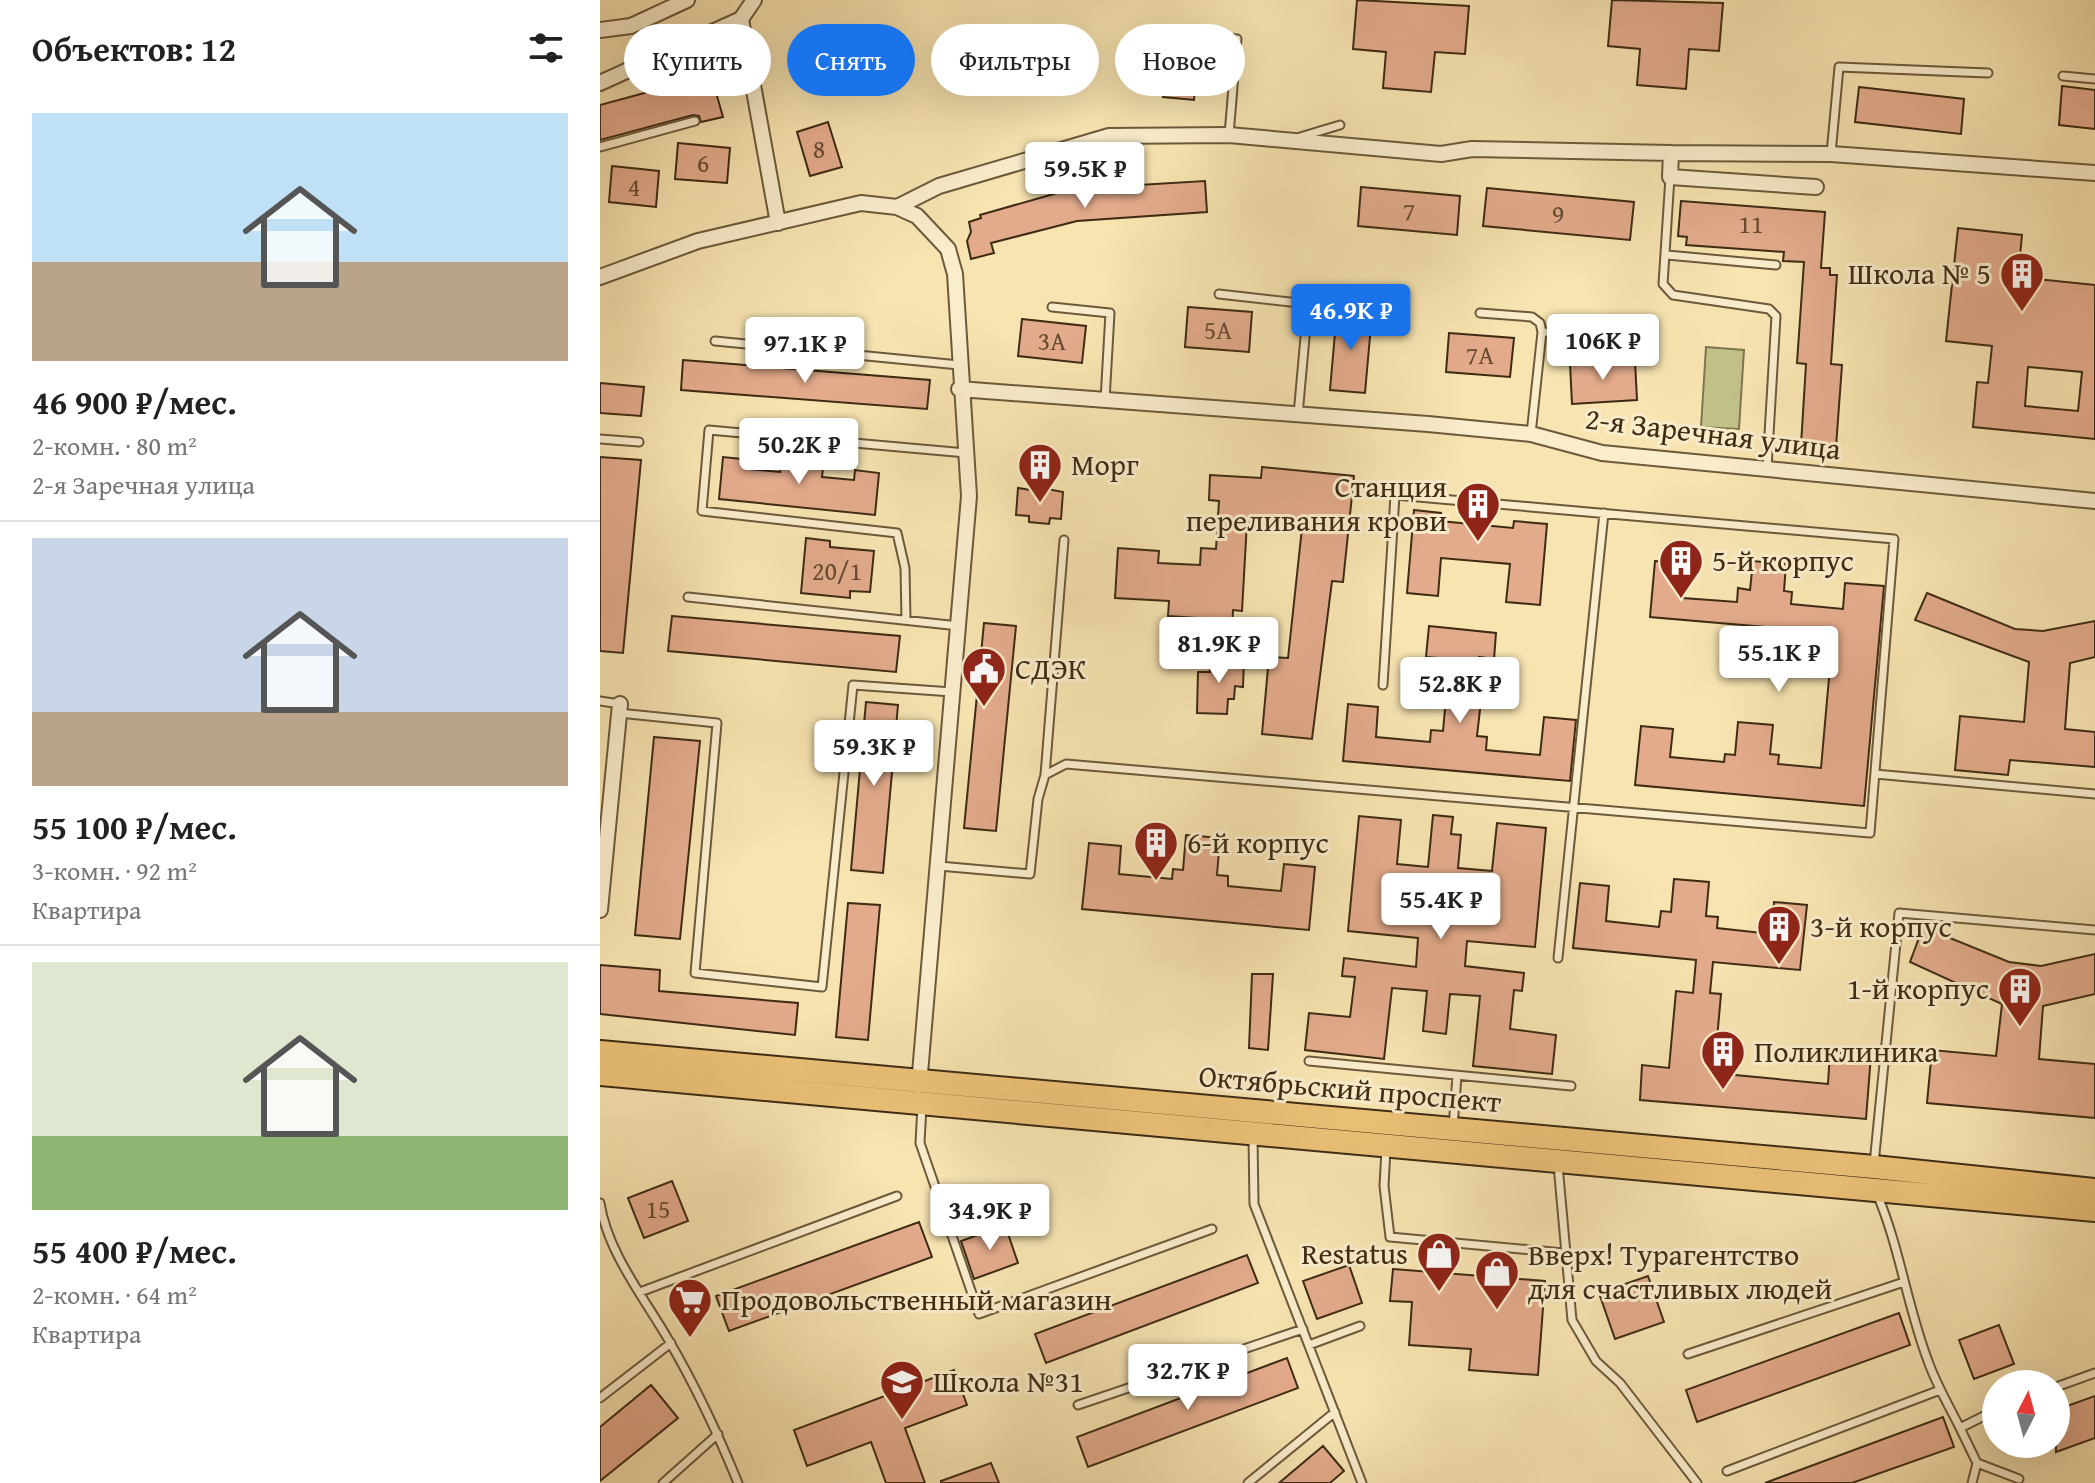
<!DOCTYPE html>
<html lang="ru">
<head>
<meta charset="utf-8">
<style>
  body { margin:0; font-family:"Gentium Book Plus",serif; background:#f6f6f6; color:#222; height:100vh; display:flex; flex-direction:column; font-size:30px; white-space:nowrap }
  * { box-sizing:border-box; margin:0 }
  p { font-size:26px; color:#767676 }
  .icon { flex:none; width:44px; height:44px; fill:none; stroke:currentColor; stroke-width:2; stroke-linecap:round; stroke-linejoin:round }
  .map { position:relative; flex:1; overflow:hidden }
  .panel { display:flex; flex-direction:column; background:#fff; width:600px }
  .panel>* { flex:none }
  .banner { position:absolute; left:24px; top:24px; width:760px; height:72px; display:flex; gap:16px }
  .needle { width:52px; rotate:6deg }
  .buttons { position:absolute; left:1382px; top:1370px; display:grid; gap:16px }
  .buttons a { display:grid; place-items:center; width:88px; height:88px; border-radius:50%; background:#fff; box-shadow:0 8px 32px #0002; font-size:40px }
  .price { position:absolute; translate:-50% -68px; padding:0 18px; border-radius:8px; background:#fff; color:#222; font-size:26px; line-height:52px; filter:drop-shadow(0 2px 4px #0008) }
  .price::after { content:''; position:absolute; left:50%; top:48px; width:24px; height:18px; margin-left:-12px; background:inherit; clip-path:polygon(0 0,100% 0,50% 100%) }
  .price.on { background:#1a73e8; color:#fff }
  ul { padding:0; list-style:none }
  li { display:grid; align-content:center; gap:16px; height:424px; padding:0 32px }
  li+li { border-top:2px solid #e0e0e0 }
  li span { display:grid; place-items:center; height:248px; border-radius:0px; color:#555 }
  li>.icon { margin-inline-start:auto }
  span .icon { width:144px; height:144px; fill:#fffc; stroke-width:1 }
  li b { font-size:34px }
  h2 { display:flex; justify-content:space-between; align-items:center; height:96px; padding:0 32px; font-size:34px }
  .pill { padding:0 28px; border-radius:36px; background:#fff; box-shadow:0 8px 32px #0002; font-size:28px; line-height:72px }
  .pill.on { background:#1a73e8; color:#fff }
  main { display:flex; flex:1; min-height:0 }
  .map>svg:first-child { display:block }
  .green { fill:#c1c288; stroke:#80764e; stroke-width:2 }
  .building { fill:#e3ab8c; stroke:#3e2b13; stroke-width:2; fill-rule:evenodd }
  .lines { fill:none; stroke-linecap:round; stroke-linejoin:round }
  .service-casing { stroke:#6c593a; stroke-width:11 }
  .minor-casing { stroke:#6c593a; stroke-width:18 }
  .primary-casing { stroke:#3e2b13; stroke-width:26 }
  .service { stroke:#faedcc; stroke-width:7 }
  .minor { stroke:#faedcc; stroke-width:14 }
  .primary { stroke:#ecc278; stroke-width:22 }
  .labels { text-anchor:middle; stroke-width:6; stroke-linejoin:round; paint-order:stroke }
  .number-label { font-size:26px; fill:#674b31 }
  .poi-label { font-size:30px; fill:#3e2b13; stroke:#faedcc; text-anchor:start }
  .street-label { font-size:30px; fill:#3e2b13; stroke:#faedcc }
</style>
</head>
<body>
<main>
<section class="panel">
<h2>Объектов: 12<svg class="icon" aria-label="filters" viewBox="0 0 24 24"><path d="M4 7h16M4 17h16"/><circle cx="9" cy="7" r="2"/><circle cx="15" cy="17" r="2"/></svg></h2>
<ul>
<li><span style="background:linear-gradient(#bfe0f5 60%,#b9a48a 0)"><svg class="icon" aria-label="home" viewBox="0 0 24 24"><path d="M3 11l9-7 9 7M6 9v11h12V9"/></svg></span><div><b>46 900 ₽/мес.</b><p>2-комн. · 80 m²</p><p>2-я Заречная улица</p></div></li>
<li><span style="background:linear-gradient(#c9d6e8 70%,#b9a48a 0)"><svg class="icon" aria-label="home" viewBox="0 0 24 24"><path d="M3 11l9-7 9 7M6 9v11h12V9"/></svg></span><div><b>55 100 ₽/мес.</b><p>3-комн. · 92 m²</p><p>Квартира</p></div></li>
<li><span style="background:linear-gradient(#dfe7d0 70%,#8fb573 0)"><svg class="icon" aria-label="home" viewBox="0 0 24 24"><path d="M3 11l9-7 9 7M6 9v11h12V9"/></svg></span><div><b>55 400 ₽/мес.</b><p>2-комн. · 64 m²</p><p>Квартира</p></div></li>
</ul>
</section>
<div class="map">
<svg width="1495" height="1483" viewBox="0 0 1495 1483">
  <rect width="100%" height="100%" fill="#f7e4b1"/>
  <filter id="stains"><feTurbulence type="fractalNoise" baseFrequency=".0025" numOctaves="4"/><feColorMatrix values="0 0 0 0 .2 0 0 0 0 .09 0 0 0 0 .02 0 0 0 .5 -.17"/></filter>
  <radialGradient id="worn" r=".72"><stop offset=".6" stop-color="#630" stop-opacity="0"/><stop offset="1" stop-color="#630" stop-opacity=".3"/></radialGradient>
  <path class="green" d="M 1106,347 L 1144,350 L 1139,429 L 1101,427 Z"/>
  <path class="building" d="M 757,0 L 869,6 L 865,54 L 835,52 L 831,92 L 783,88 L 786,52 L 753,49 Z
    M 1012,0 L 1123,3 L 1119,51 L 1089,49 L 1086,89 L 1037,85 L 1040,49 L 1008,46 Z
    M 567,44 L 599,47 L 594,100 L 563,97 Z
    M 111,75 L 123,117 L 101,122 L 99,116 L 93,115 L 0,140 L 0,105 Z
    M 1462,86 L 1495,90 L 1495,129 L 1459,125 Z
    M 1259,87 L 1364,99 L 1361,134 L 1255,122 Z
    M 228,122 L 242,167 L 210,176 L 197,132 Z
    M 78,143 L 130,148 L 127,183 L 75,179 Z
    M 12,166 L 59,171 L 56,207 L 9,202 Z
    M 605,181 L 607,212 L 477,221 L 391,243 L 394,253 L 371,259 L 367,241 L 371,232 L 369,222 L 381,218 L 380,215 L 471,189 Z
    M 761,187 L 860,196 L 857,235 L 758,226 Z
    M 887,188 L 1034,202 L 1030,240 L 883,226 Z
    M 1081,201 L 1225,212 L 1221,268 L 1230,268 L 1230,275 L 1237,275 L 1231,364 L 1242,365 L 1236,447 L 1201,445 L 1206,364 L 1197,363 L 1204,262 L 1183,261 L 1184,252 L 1086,245 L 1087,237 L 1078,236 Z
    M 1358,228 L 1422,235 L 1418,277 L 1495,285 L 1495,439 L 1373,427 L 1377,382 L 1388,383 L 1392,346 L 1346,341 ZM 1428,367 L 1482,372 L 1478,411 L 1425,406 Z
    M 588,307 L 652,312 L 649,352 L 585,347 Z
    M 737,310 L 772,314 L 765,393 L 730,390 Z
    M 422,319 L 486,326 L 482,363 L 418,356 Z
    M 849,333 L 914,338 L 910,377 L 846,372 Z
    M 83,360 L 330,380 L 327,409 L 81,390 Z
    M 1035,361 L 1037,400 L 972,404 L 970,364 Z
    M 0,383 L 44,387 L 41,416 L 0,413 Z
    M 182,456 L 224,460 L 222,477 L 254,480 L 255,470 L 279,473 L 275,515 L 119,499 L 123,457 L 151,460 L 150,469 L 180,472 Z
    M 0,457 L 41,460 L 23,653 L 0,651 Z
    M 662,467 L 754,476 L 743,582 L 732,581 L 712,739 L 662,734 L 669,657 L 688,658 L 702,528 L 647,522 L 642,611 L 633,610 L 632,631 L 595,628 L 596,618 L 568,616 L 569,601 L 515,598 L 518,548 L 559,551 L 558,563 L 600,565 L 601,548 L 616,549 L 619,501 L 609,500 L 610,475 L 661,478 Z
    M 432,486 L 463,492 L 461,519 L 450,518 L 449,524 L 429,522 L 429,516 L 416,515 L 418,488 L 431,490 Z
    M 814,510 L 841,513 L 840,521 L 913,528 L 914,521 L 947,524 L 940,605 L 906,602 L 910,564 L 841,558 L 838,596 L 807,593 Z
    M 206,538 L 230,541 L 230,547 L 274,551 L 270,592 L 250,591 L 250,598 L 201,593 Z
    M 1055,561 L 1086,563 L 1083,598 L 1137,602 L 1138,588 L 1150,590 L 1153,561 L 1186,564 L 1184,591 L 1192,592 L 1191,604 L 1243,609 L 1245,583 L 1284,586 L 1264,806 L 1035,785 L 1041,726 L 1073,729 L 1070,757 L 1124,762 L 1125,754 L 1135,755 L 1138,722 L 1173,725 L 1170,754 L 1179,755 L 1178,764 L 1221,768 L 1233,633 L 1050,617 Z
    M 1327,593 L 1415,629 L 1443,631 L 1495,621 L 1495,657 L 1470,663 L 1465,729 L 1495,732 L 1495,767 L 1410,760 L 1408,775 L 1355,770 L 1360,716 L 1424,722 L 1429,662 L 1315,620 Z
    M 72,616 L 300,636 L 296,672 L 68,651 Z
    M 384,623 L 416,626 L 396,831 L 364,828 Z
    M 829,626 L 896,633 L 894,659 L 879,657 L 875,700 L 881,701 L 877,736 L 887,737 L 886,750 L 940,755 L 944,717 L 976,720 L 970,781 L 743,761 L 748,704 L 778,707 L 776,737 L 830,742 L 831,730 L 843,731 L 846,698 L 856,699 L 860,660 L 826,657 Z
    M 610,657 L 644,658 L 643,687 L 635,686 L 634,699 L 628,699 L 627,714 L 597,713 L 598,672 L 610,672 Z
    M 266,702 L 298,705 L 283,873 L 251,870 Z
    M 54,737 L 100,741 L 80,939 L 35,935 Z
    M 833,815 L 853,817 L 851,834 L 861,835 L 858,868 L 892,871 L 897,823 L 946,828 L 935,947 L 867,941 L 865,966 L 924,973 L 922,991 L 914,990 L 910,1029 L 956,1035 L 952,1074 L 873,1066 L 880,996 L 850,994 L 846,1034 L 823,1031 L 827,991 L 792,988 L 784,1059 L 705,1050 L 709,1013 L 750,1017 L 755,977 L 742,976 L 744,958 L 816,967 L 818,938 L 748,931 L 759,816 L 801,820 L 797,864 L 828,867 Z
    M 586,835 L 620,838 L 617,875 L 628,876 L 628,886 L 681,891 L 684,864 L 715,867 L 709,930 L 482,909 L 489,843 L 521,846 L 519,874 L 572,879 L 573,869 L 583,870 Z
    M 1074,879 L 1109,882 L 1106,916 L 1118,917 L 1117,928 L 1171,934 L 1174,902 L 1207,905 L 1200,970 L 1113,962 L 1110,993 L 1121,994 L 1114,1073 L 1228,1084 L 1230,1052 L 1271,1055 L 1266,1119 L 1040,1100 L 1042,1065 L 1069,1068 L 1076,991 L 1093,993 L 1096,960 L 973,948 L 980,883 L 1009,886 L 1006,921 L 1059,927 L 1061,911 L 1071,912 Z
    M 248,903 L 280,905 L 268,1040 L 236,1037 Z
    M 1323,927 L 1409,962 L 1441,966 L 1495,954 L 1495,994 L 1443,1006 L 1439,1059 L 1495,1064 L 1495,1118 L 1327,1103 L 1332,1050 L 1396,1056 L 1402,1004 L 1310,962 Z
    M 0,965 L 60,970 L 59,991 L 198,1003 L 195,1035 L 0,1014 Z
    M 652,974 L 673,974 L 668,1050 L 649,1048 Z
    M 72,1181 L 88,1221 L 44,1238 L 28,1198 Z
    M 319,1222 L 332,1257 L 129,1331 L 116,1296 Z
    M 405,1225 L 418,1263 L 374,1279 L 361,1241 Z
    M 647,1255 L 658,1283 L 446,1363 L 435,1334 Z
    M 749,1265 L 762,1303 L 717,1319 L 703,1281 Z
    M 793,1269 L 945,1281 L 938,1375 L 869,1370 L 871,1349 L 809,1345 L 812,1302 L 790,1301 Z
    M 1048,1276 L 1064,1322 L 1015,1339 L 999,1293 Z
    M 1299,1313 L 1310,1345 L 1097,1422 L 1086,1390 Z
    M 1399,1325 L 1414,1364 L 1374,1379 L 1359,1340 Z
    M 687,1358 L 698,1388 L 488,1467 L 477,1437 Z
    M 354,1370 L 367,1405 L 305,1428 L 325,1483 L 286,1483 L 271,1442 L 207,1466 L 194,1430 Z
    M 51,1385 L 78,1418 L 0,1481 L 0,1427 Z
    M 1495,1396 L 1495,1438 L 1456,1452 L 1456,1410 Z
    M 1343,1417 L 1354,1447 L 1252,1483 L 1165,1483 Z
    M 723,1446 L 744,1471 L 730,1483 L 679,1483 Z
    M 391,1463 L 399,1483 L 341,1483 L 341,1481 Z"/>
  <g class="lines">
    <g class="service-casing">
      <path id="service" d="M 581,33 L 637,39 L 629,135
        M 1463,76 L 1495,79
        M 700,137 L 740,125
        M 0,147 L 95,121
        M 1231,154 L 1239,67 L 1388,73
        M 1070,177 L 1063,284 L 1073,295 L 1169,309 L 1176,316 L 1167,468
        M 1067,255 L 1176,265
        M 619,294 L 708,304 L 698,415
        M 452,307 L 510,313 L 505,400
        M 880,313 L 932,317 L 940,323 L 942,332 L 1022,335
        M 115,341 L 359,365
        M 931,434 L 942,332
        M 0,439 L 39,442
        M 88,597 L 359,626
        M 306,620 L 305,568 L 297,533 L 102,511 L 109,430 L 366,453
        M 0,701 L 20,704
        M 19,713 L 117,723 L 95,973 L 222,987 L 253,685 L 352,692
        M 1275,774 L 1495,794
        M 445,775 L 464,540
        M 339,866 L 430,874 L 438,799 L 445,775 L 466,764 L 1270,833 L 1294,539 L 795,495 L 783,685
        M 958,958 L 1004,513
        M 709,1061 L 971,1086
        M 322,1106 L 320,1143 L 379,1314 L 612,1229
        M 853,1127 L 857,1076
        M 653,1137 L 654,1204 L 762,1483
        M 786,1149 L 784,1186 L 790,1237 L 964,1253
        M 1274,1164 L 1299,913 L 1495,930
        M 958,1165 L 972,1320 L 996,1361 L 1020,1383 L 1097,1483
        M 1277,1194 C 1300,1248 1307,1306 1328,1361 C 1336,1384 1349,1406 1360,1428 L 1396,1410
        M 0,1203 C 8,1253 43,1296 68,1339 C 95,1385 118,1434 138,1483
        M 40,1292 L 297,1196
        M 709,1345 L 760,1326
        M 1088,1354 L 1304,1282
        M 1456,1387 L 1495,1373
        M 0,1398 L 71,1343
        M 478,1405 L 703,1329
        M 1360,1428 L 1377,1463 L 1419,1479
        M 1127,1471 L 1340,1390
        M 63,1483 L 118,1434
        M 648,1483 L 735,1412
        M 1372,1483 L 1377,1463"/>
    </g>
    <g class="minor-casing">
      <path id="minor" d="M 154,0 L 141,19 L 178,223
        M 0,30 L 31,26 L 87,0
        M 0,83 L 141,19
        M 1071,153 L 1231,154 L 1495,173
        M 297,207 L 339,186 L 509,136 L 629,135 L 841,154 L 872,149 L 1071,153 L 1070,177 L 1216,187
        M 0,277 L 98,241 L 261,203 L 297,207 L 317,216 L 348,249 L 355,274 L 369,496 L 319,1085
        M 359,389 L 828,424 L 931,434 L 1002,453 L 1495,501
        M 0,910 L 20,704"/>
    </g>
    <g class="primary-casing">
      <path id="primary" d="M 0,1052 L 1274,1167 L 1495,1190
        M 0,1074 L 1495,1210"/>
    </g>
    <use href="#service" class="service"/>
    <use href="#minor" class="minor"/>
    <use href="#primary" class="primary"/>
  </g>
  <defs>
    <g id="building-pin" transform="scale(2.3)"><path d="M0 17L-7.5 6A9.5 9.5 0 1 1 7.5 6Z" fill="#8f2418" stroke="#faedcc"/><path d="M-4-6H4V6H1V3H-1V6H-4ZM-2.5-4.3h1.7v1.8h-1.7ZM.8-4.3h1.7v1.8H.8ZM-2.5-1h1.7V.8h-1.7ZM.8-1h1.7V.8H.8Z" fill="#fff"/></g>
    <g id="civic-pin" transform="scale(2.3)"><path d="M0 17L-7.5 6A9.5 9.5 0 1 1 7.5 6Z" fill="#8f2418" stroke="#faedcc"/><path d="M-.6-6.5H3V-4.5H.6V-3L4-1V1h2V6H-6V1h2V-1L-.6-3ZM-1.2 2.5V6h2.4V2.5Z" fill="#fff"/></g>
    <g id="shop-pin" transform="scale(2.3)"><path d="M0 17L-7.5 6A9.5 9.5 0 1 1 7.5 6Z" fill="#8f2418" stroke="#faedcc"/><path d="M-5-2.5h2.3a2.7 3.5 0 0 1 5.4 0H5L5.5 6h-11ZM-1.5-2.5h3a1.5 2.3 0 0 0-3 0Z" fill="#fff"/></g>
    <g id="supermarket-pin" transform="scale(2.3)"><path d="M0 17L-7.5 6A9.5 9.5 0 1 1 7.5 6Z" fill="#8f2418" stroke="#faedcc"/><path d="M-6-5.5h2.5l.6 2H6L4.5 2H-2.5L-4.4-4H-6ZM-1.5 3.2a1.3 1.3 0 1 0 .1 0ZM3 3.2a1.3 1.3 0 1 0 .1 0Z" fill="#fff"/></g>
    <g id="school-pin" transform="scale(2.3)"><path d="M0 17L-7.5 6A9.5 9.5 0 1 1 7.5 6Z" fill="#8f2418" stroke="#faedcc"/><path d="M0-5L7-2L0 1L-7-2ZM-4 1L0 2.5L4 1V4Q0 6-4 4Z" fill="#fff"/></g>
  </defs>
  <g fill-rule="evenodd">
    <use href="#building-pin" x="1422" y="274"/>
    <use href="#building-pin" x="440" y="465"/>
    <use href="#building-pin" x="878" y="504"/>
    <use href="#building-pin" x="1081" y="561"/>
    <use href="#civic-pin" x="384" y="669"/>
    <use href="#building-pin" x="556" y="843"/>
    <use href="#building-pin" x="1179" y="927"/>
    <use href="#building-pin" x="1420" y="989"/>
    <use href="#building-pin" x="1123" y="1052"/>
    <use href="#shop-pin" x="839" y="1254"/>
    <use href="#shop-pin" x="897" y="1272"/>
    <use href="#supermarket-pin" x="90" y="1300"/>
    <use href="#school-pin" x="302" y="1382"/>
  </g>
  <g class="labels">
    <g class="number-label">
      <text x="219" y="158">8</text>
      <text x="103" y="172">6</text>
      <text x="34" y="196">4</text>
      <text x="809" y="220">7</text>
      <text x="958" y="223">9</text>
      <text x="1151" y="233">11</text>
      <text x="618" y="339">5А</text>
      <text x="452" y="350">3А</text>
      <text x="880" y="364">7А</text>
      <text x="237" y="580">20/1</text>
      <text x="58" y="1218">15</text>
    </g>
    <g class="poi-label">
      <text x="1391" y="284" text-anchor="end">Школа № 5</text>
      <text x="471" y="475">Морг</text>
      <text x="847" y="497" text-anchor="end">Станция<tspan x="847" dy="34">переливания крови</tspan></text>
      <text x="1112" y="571">5-й корпус</text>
      <text x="415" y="679">СДЭК</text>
      <text x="587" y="853">6-й корпус</text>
      <text x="1210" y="937">3-й корпус</text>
      <text x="1389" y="999" text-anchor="end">1-й корпус</text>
      <text x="1154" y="1062">Поликлиника</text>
      <text x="808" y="1264" text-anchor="end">Restatus</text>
      <text x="928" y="1265">Вверх! Турагентство<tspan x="928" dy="34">для счастливых людей</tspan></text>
      <text x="121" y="1310">Продовольственный магазин</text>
      <text x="333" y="1392">Школа №31</text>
    </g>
    <g class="street-label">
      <text transform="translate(1113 434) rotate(7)" y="10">2-я Заречная улица</text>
      <text transform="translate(750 1089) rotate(5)" y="10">Октябрьский проспект</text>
    </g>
  </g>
  <rect width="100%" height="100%" filter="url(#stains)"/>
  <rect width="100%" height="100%" fill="url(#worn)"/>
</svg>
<div class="buttons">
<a><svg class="needle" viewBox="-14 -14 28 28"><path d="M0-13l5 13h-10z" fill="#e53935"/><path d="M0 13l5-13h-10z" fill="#767676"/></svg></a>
</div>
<b class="price" style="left:485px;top:210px">59.5K ₽</b>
<b class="price on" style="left:751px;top:352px">46.9K ₽</b>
<b class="price" style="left:1003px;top:382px">106K ₽</b>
<b class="price" style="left:205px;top:385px">97.1K ₽</b>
<b class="price" style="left:199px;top:486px">50.2K ₽</b>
<b class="price" style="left:619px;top:685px">81.9K ₽</b>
<b class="price" style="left:1179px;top:694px">55.1K ₽</b>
<b class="price" style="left:860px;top:725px">52.8K ₽</b>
<b class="price" style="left:274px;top:788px">59.3K ₽</b>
<b class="price" style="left:841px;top:941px">55.4K ₽</b>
<b class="price" style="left:390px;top:1252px">34.9K ₽</b>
<b class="price" style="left:588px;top:1412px">32.7K ₽</b>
<div class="banner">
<a class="pill">Купить</a>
<a class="pill on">Снять</a>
<a class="pill">Фильтры</a>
<a class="pill">Новое</a>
</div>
</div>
</main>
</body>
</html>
